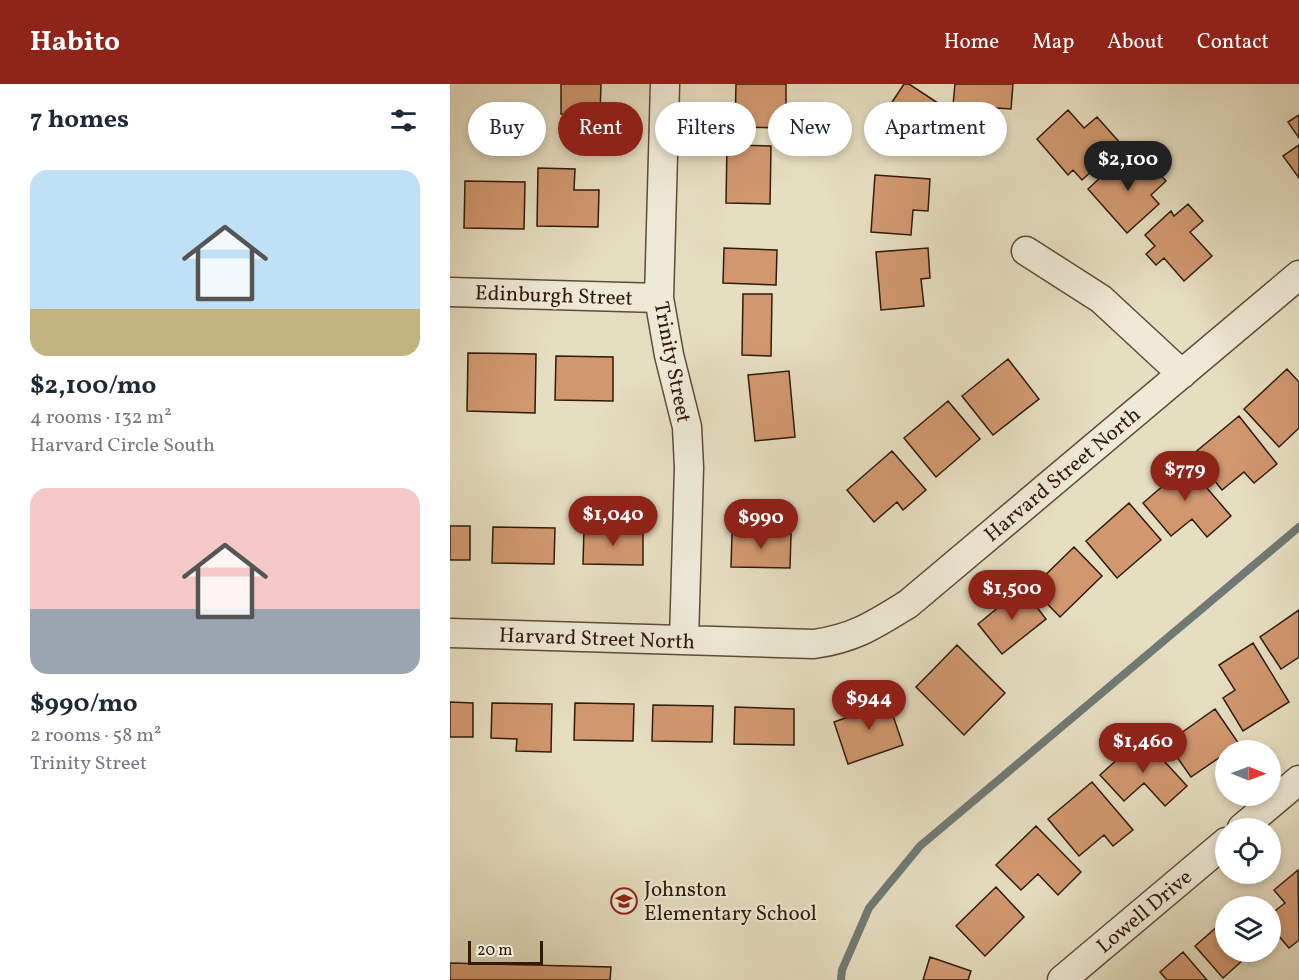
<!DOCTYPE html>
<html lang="en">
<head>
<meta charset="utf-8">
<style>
  body { margin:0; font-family:Vollkorn,serif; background:#f2f2f3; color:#1f2937; height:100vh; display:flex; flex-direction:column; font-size:22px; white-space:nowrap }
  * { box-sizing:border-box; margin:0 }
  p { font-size:20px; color:#747a83 }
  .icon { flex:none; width:33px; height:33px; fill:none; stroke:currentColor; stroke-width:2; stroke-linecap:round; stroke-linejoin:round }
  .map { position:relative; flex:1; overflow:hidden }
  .sheet { display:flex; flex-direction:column; background:#fff; width:450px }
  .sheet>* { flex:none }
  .guide { position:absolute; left:18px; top:18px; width:570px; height:54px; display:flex; gap:12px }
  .needle { width:39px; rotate:91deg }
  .buttons { position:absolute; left:765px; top:656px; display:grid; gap:12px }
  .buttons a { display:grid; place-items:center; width:66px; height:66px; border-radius:50%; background:#fff; box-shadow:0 3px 9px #0003; font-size:30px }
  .scale { position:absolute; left:18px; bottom:15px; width:75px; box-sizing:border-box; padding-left:6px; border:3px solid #321a09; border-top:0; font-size:16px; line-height:21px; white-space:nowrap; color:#321a09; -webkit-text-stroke:4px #efead7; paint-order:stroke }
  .price { position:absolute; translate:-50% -51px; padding:0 14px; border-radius:21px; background:#8f2418; color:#fff; font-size:20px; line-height:39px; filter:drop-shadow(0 2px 3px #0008) }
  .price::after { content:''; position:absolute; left:50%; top:36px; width:18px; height:14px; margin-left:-9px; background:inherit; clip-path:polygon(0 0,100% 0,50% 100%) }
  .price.selected { background:#222; color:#fff }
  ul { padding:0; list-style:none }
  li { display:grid; align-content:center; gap:12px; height:318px; padding:0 30px }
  li span { display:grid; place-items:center; height:186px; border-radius:18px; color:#555 }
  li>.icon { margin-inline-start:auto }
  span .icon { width:108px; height:108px; fill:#fffc; stroke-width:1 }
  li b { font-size:26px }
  h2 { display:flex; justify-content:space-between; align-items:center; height:72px; padding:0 30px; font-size:26px }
  .tag { padding:0 21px; border-radius:27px; background:#fff; box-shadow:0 3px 9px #0003; font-size:21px; line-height:54px }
  .tag.selected { background:#8f2418; color:#fff }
  header { display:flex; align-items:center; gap:36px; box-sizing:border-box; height:84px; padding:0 30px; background:#8f2418; color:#fff }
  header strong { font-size:28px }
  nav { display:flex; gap:33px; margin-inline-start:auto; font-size:21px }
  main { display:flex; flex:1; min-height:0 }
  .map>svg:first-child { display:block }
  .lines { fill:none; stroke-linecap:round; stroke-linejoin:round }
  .stream { stroke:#707a75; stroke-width:8 }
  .building { fill:#d19870; stroke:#321a09; stroke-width:1.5 }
  .minor-casing { stroke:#5f4b37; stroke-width:31 }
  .minor { stroke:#efead7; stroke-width:28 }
  .labels { text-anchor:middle; stroke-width:4.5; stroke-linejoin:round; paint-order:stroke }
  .street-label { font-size:21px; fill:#321a09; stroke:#efead7 }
  .poi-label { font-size:21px; fill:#321a09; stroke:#efead7; text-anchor:start }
</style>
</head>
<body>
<header>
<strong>Habito</strong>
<nav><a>Home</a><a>Map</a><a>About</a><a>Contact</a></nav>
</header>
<main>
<section class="sheet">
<h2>7 homes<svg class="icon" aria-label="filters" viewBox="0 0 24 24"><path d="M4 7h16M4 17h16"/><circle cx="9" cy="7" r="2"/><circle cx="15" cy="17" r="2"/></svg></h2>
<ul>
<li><span style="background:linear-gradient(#bfe0f5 75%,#c2b280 0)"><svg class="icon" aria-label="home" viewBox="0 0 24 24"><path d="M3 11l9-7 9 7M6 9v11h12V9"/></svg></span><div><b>$2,100/mo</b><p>4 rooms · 132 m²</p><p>Harvard Circle South</p></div></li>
<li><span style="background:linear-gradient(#f6c9c9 65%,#9aa5b1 0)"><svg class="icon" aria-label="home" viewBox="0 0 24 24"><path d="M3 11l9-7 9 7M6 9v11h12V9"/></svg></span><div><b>$990/mo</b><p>2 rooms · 58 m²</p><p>Trinity Street</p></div></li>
</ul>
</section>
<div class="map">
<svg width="849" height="896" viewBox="0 0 849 896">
  <rect width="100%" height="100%" fill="#e6dec1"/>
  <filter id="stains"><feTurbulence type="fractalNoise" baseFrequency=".00333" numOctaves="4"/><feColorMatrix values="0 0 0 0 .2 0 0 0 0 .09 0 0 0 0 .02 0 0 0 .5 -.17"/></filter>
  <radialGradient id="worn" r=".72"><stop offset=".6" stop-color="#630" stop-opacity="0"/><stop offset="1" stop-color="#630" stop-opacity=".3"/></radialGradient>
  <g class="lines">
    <path class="stream" d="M 391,896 L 392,886 L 419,824 L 470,762 L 849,443"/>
  </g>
  <path class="building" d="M 111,0 L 151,0 L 150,31 L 111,30 Z
    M 286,0 L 336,0 L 336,44 L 285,43 Z
    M 454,0 L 459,0 L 497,25 L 480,51 L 474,47 L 459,70 L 423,47 Z
    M 505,0 L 563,0 L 561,25 L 503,21 Z
    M 618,26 L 634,44 L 647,33 L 671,60 L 632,96 L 623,86 L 618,91 L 587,55 Z
    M 849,31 L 849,54 L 838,38 Z
    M 277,61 L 321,62 L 320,120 L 276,119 Z
    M 849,61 L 849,94 L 833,72 Z
    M 677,69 L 695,89 L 703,83 L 716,97 L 701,111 L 709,120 L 677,149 L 638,105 Z
    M 88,84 L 125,85 L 124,106 L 149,106 L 148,143 L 87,142 Z
    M 425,91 L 480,95 L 478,127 L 463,126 L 461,151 L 421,148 Z
    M 15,97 L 75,98 L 74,145 L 14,144 Z
    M 738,120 L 753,137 L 740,148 L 762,172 L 734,197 L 714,174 L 706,181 L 696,170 L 705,162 L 695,151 L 721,127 L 724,132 Z
    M 274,164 L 327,166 L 326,201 L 273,199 Z
    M 478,164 L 480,194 L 471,195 L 474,222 L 431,226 L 426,168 Z
    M 293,210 L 322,210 L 321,272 L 292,271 Z
    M 18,269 L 86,270 L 85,329 L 17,327 Z
    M 106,272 L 163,273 L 163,317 L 105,316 Z
    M 558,275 L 589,315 L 543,351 L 512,312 Z
    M 837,285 L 849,298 L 849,344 L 829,363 L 794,325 Z
    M 339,287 L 345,353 L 305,357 L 298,291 Z
    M 498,317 L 530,355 L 486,393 L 454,354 Z
    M 789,332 L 827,380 L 804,399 L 794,388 L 772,406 L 743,370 Z
    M 442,367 L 476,406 L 453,426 L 447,418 L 424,438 L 397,406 Z
    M 731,374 L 781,432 L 757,453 L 742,435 L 721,452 L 693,419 L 714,401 L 708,394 Z
    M 679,419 L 711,456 L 667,494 L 636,457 Z
    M 0,442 L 20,442 L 20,476 L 0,476 Z
    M 43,443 L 105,444 L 104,480 L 42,479 Z
    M 134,444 L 193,445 L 193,481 L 133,480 Z
    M 282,449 L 341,450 L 340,484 L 281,483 Z
    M 624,463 L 652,492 L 610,533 L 582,504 Z
    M 572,504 L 596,535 L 552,570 L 528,540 Z
    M 849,526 L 849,573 L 831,585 L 810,553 Z
    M 803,559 L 839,618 L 793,647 L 773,614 L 785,606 L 769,581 Z
    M 507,561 L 555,609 L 514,651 L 466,603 Z
    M 435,608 L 453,661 L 398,680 L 384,638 L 418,626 L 414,615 Z
    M 0,618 L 23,619 L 23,653 L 0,653 Z
    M 42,619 L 102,620 L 101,668 L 66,667 L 67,655 L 41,654 Z
    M 125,619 L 184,620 L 183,657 L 124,656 Z
    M 203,621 L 263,622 L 262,658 L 202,657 Z
    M 285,623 L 344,625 L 344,661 L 284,660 Z
    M 765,625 L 789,660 L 779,666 L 776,666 L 776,669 L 741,693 L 717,659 Z
    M 692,653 L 737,702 L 715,722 L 694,699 L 674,717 L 650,691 Z
    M 642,698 L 683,746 L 663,762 L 654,751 L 629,772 L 598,735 Z
    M 586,742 L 631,788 L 608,811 L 588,790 L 571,806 L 546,781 Z
    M 848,786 L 849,856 L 839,864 L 820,842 L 820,831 L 835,819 L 824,806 Z
    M 546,803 L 574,833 L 535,872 L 506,842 Z
    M 776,835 L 776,867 L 803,867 L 773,894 L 745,862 Z
    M 733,868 L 757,896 L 717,896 L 710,888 Z
    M 480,873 L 521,887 L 518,896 L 473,896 Z
    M 0,879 L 161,883 L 160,896 L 0,896 Z"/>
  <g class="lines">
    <g class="minor-casing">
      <path id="minor" d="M 215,0 L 209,214 L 219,271 L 237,343 L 239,384 L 234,556
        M 576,167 L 651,215 L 732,290
        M 0,208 L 209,214
        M 0,549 L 364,560 C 405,554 424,541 458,520 L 849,191
        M 792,744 L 849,696
        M 612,896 L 776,758"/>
    </g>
    <use href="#minor" class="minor"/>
  </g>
  <defs>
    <g id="school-ring" transform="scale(1.35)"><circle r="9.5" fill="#efead7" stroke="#8f2418" stroke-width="1.5"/><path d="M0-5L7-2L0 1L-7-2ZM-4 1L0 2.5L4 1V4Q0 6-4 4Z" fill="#8f2418"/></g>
  </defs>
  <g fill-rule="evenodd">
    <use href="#school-ring" x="174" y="817"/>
  </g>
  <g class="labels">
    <g class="street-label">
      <text transform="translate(104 211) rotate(2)" y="7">Edinburgh Street</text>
      <text transform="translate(223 278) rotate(79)" y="7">Trinity Street</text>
      <text transform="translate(612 390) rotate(-40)" y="7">Harvard Street North</text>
      <text transform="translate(147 554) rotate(2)" y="7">Harvard Street North</text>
      <text transform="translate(694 827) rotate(-40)" y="7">Lowell Drive</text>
    </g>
    <g class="poi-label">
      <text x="194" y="812">Johnston<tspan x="194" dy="24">Elementary School</tspan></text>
    </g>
  </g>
  <rect width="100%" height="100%" filter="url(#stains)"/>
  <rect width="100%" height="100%" fill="url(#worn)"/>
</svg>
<div class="buttons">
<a><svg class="needle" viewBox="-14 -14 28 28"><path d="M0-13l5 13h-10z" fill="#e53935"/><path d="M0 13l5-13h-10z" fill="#747a83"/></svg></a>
<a><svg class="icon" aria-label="locate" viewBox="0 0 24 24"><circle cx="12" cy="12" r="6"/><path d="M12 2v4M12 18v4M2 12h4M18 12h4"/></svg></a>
<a><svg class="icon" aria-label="layers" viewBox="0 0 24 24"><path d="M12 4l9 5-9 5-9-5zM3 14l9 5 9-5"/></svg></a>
</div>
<div class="scale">20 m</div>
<b class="price selected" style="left:678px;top:108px">$2,100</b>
<b class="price" style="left:735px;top:418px">$779</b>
<b class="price" style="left:163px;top:463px">$1,040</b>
<b class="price" style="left:311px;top:466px">$990</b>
<b class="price" style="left:562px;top:537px">$1,500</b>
<b class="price" style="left:419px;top:647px">$944</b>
<b class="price" style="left:693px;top:690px">$1,460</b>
<div class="guide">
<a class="tag">Buy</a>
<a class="tag selected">Rent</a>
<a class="tag">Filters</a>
<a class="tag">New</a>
<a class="tag">Apartment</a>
</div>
</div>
</main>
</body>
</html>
